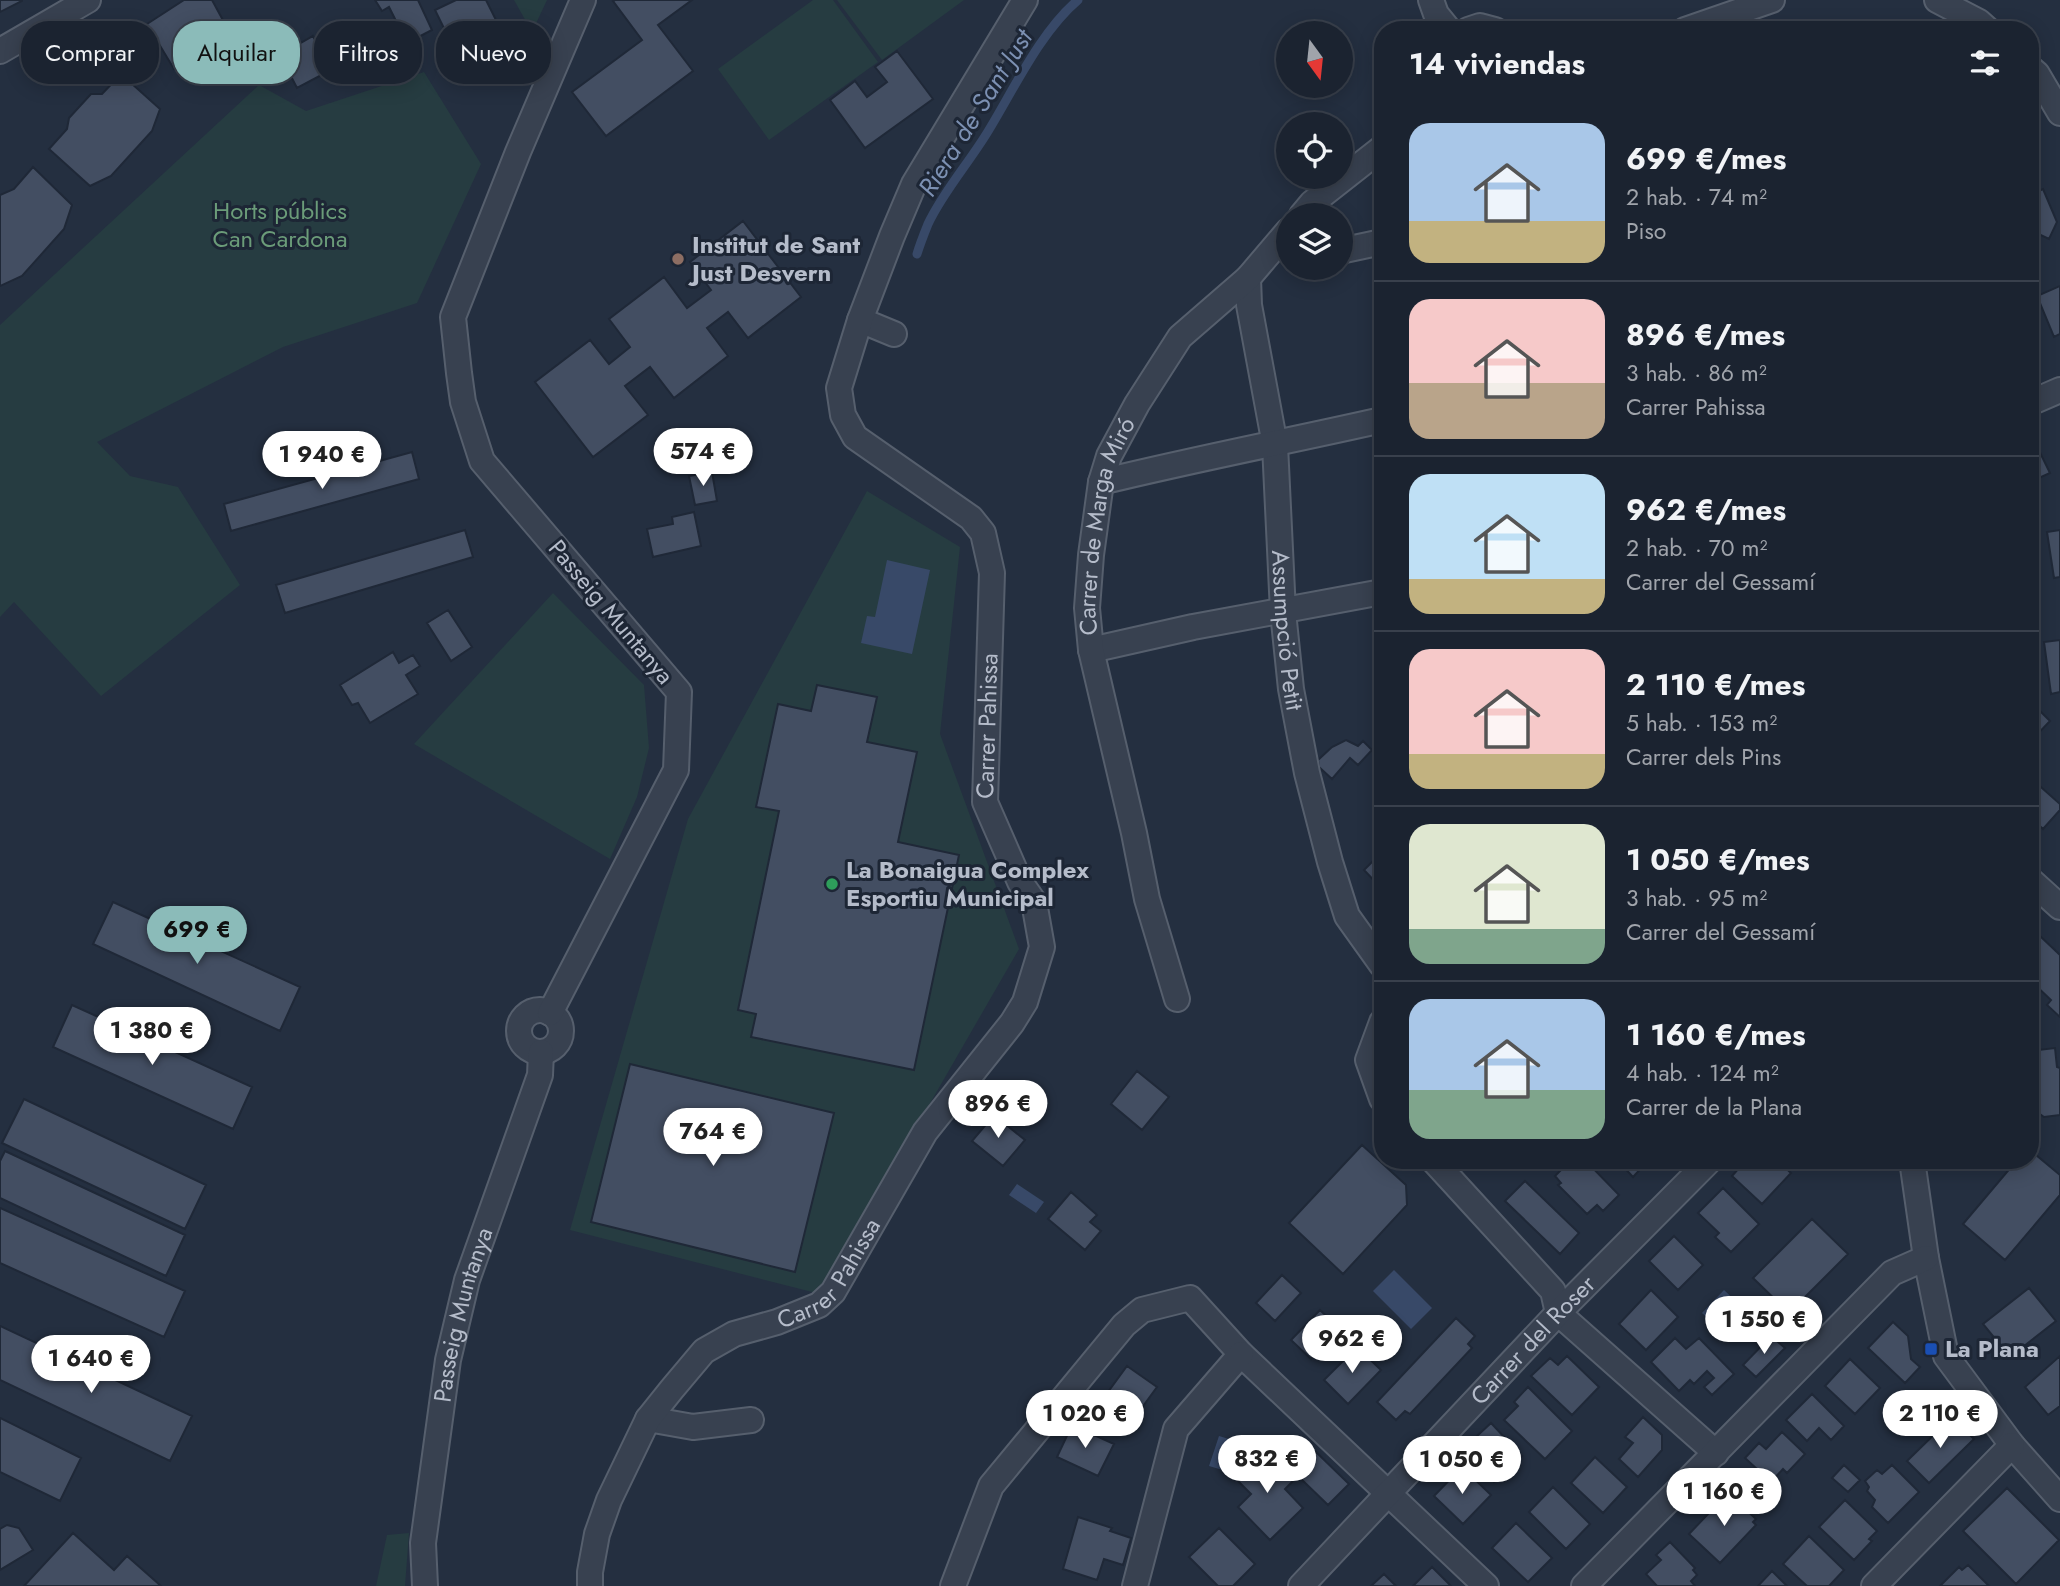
<!DOCTYPE html>
<html lang="es">
<head>
<meta charset="utf-8">
<style>
  body { margin:0; font-family:Jost,sans-serif; background:#242b38; color:#f1f3f6; height:100vh; display:flex; flex-direction:column; font-size:26px; white-space:nowrap }
  * { box-sizing:border-box; margin:0 }
  p { font-size:23px; color:#a0a4ab }
  .icon { flex:none; width:38px; height:38px; fill:none; stroke:currentColor; stroke-width:2; stroke-linecap:round; stroke-linejoin:round }
  .map { position:relative; flex:1; overflow:hidden }
  .side { position:absolute; left:1374px; top:21px; width:665px; height:1148px; display:flex; flex-direction:column; background:#1b2330; border-radius:28px; box-shadow:0 4px 18px #0003,0 0 0 2px #39404c }
  .side>* { flex:none }
  .banner { position:absolute; left:21px; top:21px; width:665px; height:63px; display:flex; gap:14px }
  .needle { width:46px; rotate:165deg }
  .buttons { position:absolute; left:1276px; top:21px; display:grid; gap:14px }
  .buttons a { display:grid; place-items:center; width:77px; height:77px; border-radius:50%; background:#1b2330; box-shadow:0 4px 18px #0003,0 0 0 2px #39404c; font-size:35px }
  .price { position:absolute; translate:-50% -60px; padding:0 16px; border-radius:24px; background:#fff; color:#222; font-size:23px; line-height:46px; filter:drop-shadow(0 2px 4px #0008) }
  .price::after { content:''; position:absolute; left:50%; top:42px; width:21px; height:16px; margin-left:-10px; background:inherit; clip-path:polygon(0 0,100% 0,50% 100%) }
  .price.active { background:#8bbbb9; color:#111 }
  ul { padding:0; list-style:none }
  li { display:flex; align-items:center; gap:21px; height:175px; padding:0 35px }
  li+li { border-top:2px solid #39404c }
  li span { display:grid; place-items:center; flex:none; width:196px; height:140px; border-radius:21px; color:#555 }
  li>.icon { margin-inline-start:auto }
  span .icon { width:84px; height:84px; fill:#fffc; stroke-width:1 }
  li b { font-size:30px }
  h2 { display:flex; justify-content:space-between; align-items:center; height:84px; padding:0 35px; font-size:30px }
  .pill { padding:0 24px; border-radius:28px; background:#1b2330; box-shadow:0 4px 18px #0003,0 0 0 2px #39404c; font-size:24px; line-height:63px }
  .pill.active { background:#8bbbb9; color:#111 }
  .map>svg:first-child { display:block }
  .green { fill:#263c41 }
  .water { fill:#384968 }
  .lines { fill:none; stroke-linecap:round; stroke-linejoin:round }
  .stream { stroke:#384968; stroke-width:9 }
  .building { fill:#434e62; stroke:#1f2837; stroke-width:2 }
  .street-casing { stroke:#565f6d; stroke-width:28 }
  .street { stroke:#384150; stroke-width:24 }
  .education-dot { fill:#8d6e63; stroke:#1d2635; stroke-width:2.5 }
  .leisure-dot { fill:#2e9e5b; stroke:#1d2635; stroke-width:2.5 }
  .transit-dot { fill:#1a4fb4; stroke:#1d2635; stroke-width:2.5 }
  .labels { text-anchor:middle; stroke-width:6; stroke-linejoin:round; paint-order:stroke }
  .park-label { font-size:24px; fill:#6b9c79; stroke:#1d2635 }
  .poi-label { font-size:24px; font-weight:bold; fill:#b5bcca; stroke:#1d2635; text-anchor:start }
  .street-label { font-size:24px; fill:#b5bcca; stroke:#1d2635 }
  .water-label { font-size:26px; font-style:italic; fill:#7c90b2; stroke:#1d2635 }
</style>
</head>
<body>
<div class="map">
<svg width="2060" height="1586" viewBox="0 0 2060 1586">
  <rect width="100%" height="100%" fill="#242f40"/>
  <path class="green" d="M 514,0 L 547,0 L 532,32 Z
    M 813,0 L 833,0 L 878,62 L 769,140 L 718,69 Z
    M 837,0 L 964,0 L 882,60 Z
    M 424,72 L 481,164 L 417,303 L 283,347 L 97,442 L 130,476 L 178,487 L 240,585 L 101,696 L 14,602 L 0,617 L 0,325 L 259,85 L 306,111 Z
    M 867,491 L 960,547 L 940,734 L 1019,949 L 820,1294 L 570,1230 L 688,819 Z
    M 553,593 L 644,685 L 649,748 L 637,797 L 610,859 L 414,744 Z
    M 409,1533 L 405,1586 L 376,1586 L 387,1535 Z"/>
  <path class="water" d="M 240,36 L 250,44 L 256,55 L 223,76 L 215,67 L 213,52 L 230,39 Z
    M 887,560 L 930,570 L 912,654 L 861,643 L 867,616 L 875,617 Z
    M 1017,1184 L 1044,1202 L 1036,1213 L 1009,1195 Z
    M 1394,1270 L 1432,1308 L 1411,1329 L 1373,1291 Z
    M 1724,1290 L 1740,1305 L 1719,1328 L 1702,1313 Z
    M 1219,1436 L 1232,1440 L 1235,1436 L 1241,1438 L 1242,1442 L 1239,1447 L 1234,1447 L 1226,1471 L 1209,1466 Z"/>
  <g class="lines">
    <path class="stream" d="M 917,254 C 920,244 924,234 928,224 C 943,192 968,164 987,133 C 1013,91 1040,32 1078,0"/>
  </g>
  <path class="building" d="M 0,0 L 22,0 L 22,1 L 0,12 Z
    M 184,0 L 212,0 L 231,35 L 174,69 L 147,24 Z
    M 375,0 L 418,0 L 432,30 L 407,43 L 389,7 L 382,11 Z
    M 456,0 L 486,0 L 506,40 L 461,63 L 435,10 Z
    M 615,0 L 692,0 L 658,25 L 693,71 L 606,136 L 572,92 L 642,40 L 613,1 Z
    M 370,20 L 382,43 L 366,52 L 372,63 L 351,74 L 333,40 Z
    M 313,36 L 331,70 L 297,88 L 280,55 Z
    M 897,51 L 933,99 L 865,148 L 830,100 L 855,81 L 867,97 L 887,82 L 875,67 Z
    M 121,74 L 160,109 L 152,131 L 111,176 L 90,186 L 49,149 L 67,129 L 69,118 L 91,94 L 102,94 Z
    M 33,167 L 72,205 L 64,229 L 22,276 L 0,286 L 0,195 L 14,189 Z
    M 2043,189 L 2057,222 L 2049,239 L 2030,230 L 2030,195 Z
    M 743,221 L 801,297 L 748,338 L 728,312 L 707,328 L 728,356 L 674,398 L 650,367 L 625,386 L 648,415 L 593,457 L 535,382 L 590,340 L 609,364 L 630,347 L 609,319 L 664,277 L 687,308 L 711,290 L 690,262 Z
    M 2060,286 L 2060,334 L 2054,337 L 2037,296 Z
    M 2030,432 L 2050,473 L 2030,482 Z
    M 412,452 L 419,479 L 231,531 L 224,504 Z
    M 712,472 L 717,501 L 695,505 L 689,476 Z
    M 694,512 L 701,546 L 653,557 L 647,529 L 673,524 L 672,517 Z
    M 465,530 L 473,557 L 285,613 L 276,585 Z
    M 2060,530 L 2060,577 L 2054,578 L 2047,532 Z
    M 448,610 L 472,647 L 451,661 L 427,623 Z
    M 2060,640 L 2060,692 L 2051,694 L 2044,642 Z
    M 393,652 L 399,663 L 413,655 L 420,666 L 406,675 L 418,694 L 370,723 L 358,703 L 352,705 L 340,685 Z
    M 817,685 L 877,697 L 867,742 L 917,752 L 898,842 L 959,855 L 914,1070 L 751,1037 L 756,1014 L 738,1010 L 779,811 L 756,807 L 778,704 L 811,711 Z
    M 2030,692 L 2039,700 L 2034,705 L 2050,721 L 2030,742 Z
    M 1346,740 L 1358,746 L 1363,741 L 1372,750 L 1358,765 L 1350,758 L 1332,779 L 1319,767 L 1318,760 L 1332,747 Z
    M 2033,780 L 2060,804 L 2060,810 L 2043,829 L 2030,817 L 2030,784 Z
    M 1382,852 L 1382,889 L 1364,870 Z
    M 113,902 L 300,987 L 280,1031 L 93,944 Z
    M 2040,936 L 2060,955 L 2060,1017 L 2047,1005 L 2051,1000 L 2030,980 L 2030,946 Z
    M 72,1005 L 252,1087 L 233,1129 L 53,1047 Z
    M 2055,1048 L 2057,1067 L 2060,1068 L 2060,1115 L 2044,1117 L 2037,1112 L 2030,1112 L 2030,1051 Z
    M 630,1064 L 834,1113 L 795,1272 L 591,1222 Z
    M 1137,1071 L 1169,1097 L 1142,1130 L 1111,1104 Z
    M 24,1099 L 206,1185 L 185,1229 L 2,1143 Z
    M 994,1115 L 1025,1140 L 1003,1166 L 972,1141 Z
    M 1362,1145 L 1406,1185 L 1407,1205 L 1343,1274 L 1289,1223 Z
    M 2030,1150 L 2060,1175 L 2060,1195 L 2005,1260 L 1963,1224 L 2017,1160 L 2030,1160 Z
    M 5,1151 L 185,1235 L 166,1276 L 0,1198 L 0,1161 Z
    M 1571,1160 L 1576,1160 L 1581,1165 L 1586,1161 L 1619,1195 L 1603,1211 L 1597,1205 L 1587,1214 L 1558,1185 L 1561,1183 L 1555,1176 Z
    M 1617,1160 L 1649,1160 L 1633,1177 Z
    M 1746,1160 L 1777,1160 L 1791,1173 L 1762,1204 L 1732,1176 Z
    M 1820,1160 L 1835,1160 L 1827,1168 Z
    M 1525,1181 L 1579,1233 L 1560,1254 L 1505,1201 Z
    M 1723,1188 L 1759,1224 L 1731,1252 L 1715,1237 L 1719,1233 L 1698,1213 Z
    M 1071,1192 L 1097,1215 L 1090,1222 L 1101,1231 L 1085,1250 L 1048,1219 Z
    M 0,1208 L 185,1291 L 164,1337 L 0,1263 Z
    M 1812,1219 L 1848,1254 L 1789,1313 L 1753,1278 Z
    M 1674,1236 L 1703,1265 L 1678,1290 L 1649,1261 Z
    M 1282,1275 L 1301,1293 L 1275,1321 L 1256,1303 Z
    M 2029,1288 L 2056,1321 L 2010,1357 L 1983,1324 Z
    M 1651,1290 L 1678,1317 L 1646,1350 L 1619,1324 Z
    M 1320,1310 L 1339,1328 L 1311,1359 L 1291,1340 Z
    M 1456,1318 L 1475,1336 L 1468,1344 L 1472,1348 L 1410,1414 L 1405,1411 L 1396,1420 L 1377,1402 Z
    M 1893,1322 L 1908,1336 L 1911,1359 L 1920,1367 L 1905,1383 L 1868,1348 Z
    M 0,1326 L 192,1416 L 170,1461 L 0,1380 Z
    M 1771,1336 L 1785,1348 L 1756,1377 L 1743,1365 Z
    M 1675,1338 L 1686,1349 L 1699,1338 L 1734,1374 L 1712,1395 L 1704,1387 L 1714,1378 L 1707,1371 L 1694,1384 L 1690,1380 L 1679,1391 L 1651,1362 Z
    M 1357,1347 L 1381,1370 L 1348,1404 L 1324,1380 Z
    M 1567,1356 L 1599,1387 L 1572,1415 L 1531,1376 L 1550,1358 L 1558,1365 Z
    M 2060,1356 L 2060,1406 L 2048,1415 L 2025,1387 Z
    M 1850,1359 L 1880,1388 L 1855,1414 L 1825,1386 Z
    M 1127,1366 L 1157,1387 L 1138,1413 L 1108,1392 Z
    M 1528,1387 L 1572,1431 L 1545,1459 L 1504,1420 L 1518,1406 L 1514,1402 Z
    M 1812,1394 L 1844,1426 L 1831,1440 L 1819,1428 L 1807,1441 L 1786,1420 Z
    M 1643,1417 L 1662,1435 L 1662,1450 L 1638,1477 L 1619,1459 L 1633,1443 L 1625,1437 Z
    M 1952,1417 L 1974,1439 L 1929,1483 L 1907,1461 Z
    M 0,1418 L 81,1458 L 60,1501 L 0,1472 Z
    M 1491,1423 L 1522,1456 L 1494,1482 L 1463,1449 Z
    M 1072,1425 L 1114,1444 L 1098,1476 L 1057,1457 Z
    M 1782,1432 L 1805,1454 L 1787,1473 L 1783,1469 L 1771,1482 L 1745,1458 L 1759,1443 L 1766,1449 Z
    M 1263,1449 L 1294,1480 L 1285,1489 L 1303,1508 L 1270,1540 L 1238,1507 L 1251,1494 L 1234,1477 Z
    M 1316,1452 L 1349,1484 L 1328,1505 L 1299,1477 L 1305,1462 Z
    M 1595,1457 L 1627,1487 L 1603,1513 L 1571,1483 Z
    M 1844,1465 L 1860,1480 L 1848,1492 L 1832,1478 Z
    M 1892,1465 L 1919,1492 L 1888,1523 L 1872,1507 L 1875,1500 L 1867,1491 L 1869,1487 L 1865,1481 L 1877,1470 L 1882,1474 Z
    M 1462,1467 L 1491,1495 L 1463,1524 L 1434,1496 Z
    M 1553,1487 L 1590,1524 L 1566,1549 L 1529,1512 Z
    M 2007,1488 L 2059,1540 L 2016,1584 L 1963,1531 Z
    M 1728,1493 L 1756,1519 L 1753,1522 L 1756,1525 L 1720,1563 L 1689,1534 Z
    M 1845,1500 L 1877,1531 L 1869,1539 L 1872,1541 L 1854,1560 L 1819,1527 Z
    M 1078,1517 L 1112,1528 L 1110,1531 L 1131,1538 L 1123,1565 L 1104,1559 L 1097,1580 L 1063,1569 Z
    M 1516,1523 L 1552,1558 L 1528,1582 L 1492,1548 Z
    M 7,1525 L 19,1528 L 33,1550 L 0,1570 L 0,1529 Z
    M 1219,1528 L 1255,1564 L 1233,1586 L 1218,1586 L 1189,1557 Z
    M 73,1533 L 114,1570 L 127,1556 L 161,1586 L 24,1586 Z
    M 1809,1536 L 1844,1570 L 1829,1586 L 1807,1586 L 1783,1564 Z
    M 1670,1542 L 1695,1568 L 1693,1570 L 1697,1575 L 1691,1581 L 1695,1586 L 1657,1586 L 1646,1574 L 1661,1560 L 1656,1555 Z
    M 1968,1565 L 1989,1586 L 1940,1586 L 1959,1567 L 1962,1570 Z
    M 1432,1567 L 1451,1586 L 1413,1586 Z
    M 1772,1571 L 1787,1586 L 1758,1586 Z
    M 1384,1574 L 1396,1586 L 1371,1586 Z"/>
  <g class="lines">
    <g class="street-casing">
      <g id="street">
        <path d="M 1431,0 L 1436,14 L 1449,30"/>
        <path d="M 1937,0 L 1979,22 L 1988,30"/>
        <path d="M 1468,30 L 1480,26 L 1495,30"/>
        <path d="M 1685,30 L 1772,0"/>
        <path d="M 0,51 L 88,0"/>
        <path d="M 2030,68 L 2037,74 L 2060,113"/>
        <path d="M 1302,215 L 1312,203 L 1382,148"/>
        <path d="M 1340,251 L 1382,242"/>
        <path id="s1" d="M 1248,278 L 1249,305 L 1275,445 L 1283,612 L 1291,689 L 1307,773 L 1330,862 L 1347,916 L 1382,965"/>
        <path d="M 860,320 L 894,334"/>
        <path d="M 2030,403 L 2060,390"/>
        <path d="M 1101,482 C 1195,459 1289,441 1382,420"/>
        <path d="M 1091,650 L 1193,627 L 1382,592"/>
        <path d="M 2030,880 L 2060,907"/>
        <path id="s2" d="M 1177,999 L 1147,899 L 1134,833 L 1091,650 L 1087,608 L 1091,555 L 1101,482 L 1109,456 L 1137,404 L 1180,337 L 1248,278 L 1288,231"/>
        <circle cx="540" cy="1031" r="21"/>
        <path d="M 550,1013 L 676,770 L 679,692 L 482,461 L 463,402 L 459,373 L 453,317 L 518,152 L 583,0"/>
        <path d="M 1382,1022 L 1368,1060 L 1382,1099"/>
        <path d="M 1433,1160 L 1553,1291 L 1558,1313 L 1716,1453"/>
        <path d="M 1912,1160 L 1926,1258 L 1946,1356 L 2012,1445 L 2060,1499"/>
        <path d="M 648,1419 L 693,1427 L 751,1420"/>
        <path id="s3" d="M 425,1586 L 423,1543 L 448,1360 L 467,1280 L 540,1075 L 541,1052"/>
        <path id="s4" d="M 590,1586 L 590,1572 L 597,1534 L 609,1500 L 648,1419 L 672,1389 L 704,1351 L 734,1334 L 777,1322 L 819,1305 L 833,1292 L 925,1132 L 1012,1023 L 1025,1002 L 1042,947 L 1034,902 L 1020,882 L 985,802 L 992,573 L 983,533 L 971,518 L 855,437 L 843,415 L 839,388 L 860,320 L 892,236 L 914,184 L 1025,0"/>
        <path d="M 953,1586 L 991,1486 L 1124,1325 L 1142,1310 L 1190,1298 L 1241,1354 L 1486,1586"/>
        <path d="M 1135,1586 L 1176,1429 L 1241,1354"/>
        <path id="s5" d="M 1301,1586 L 1558,1313 L 1710,1160"/>
        <path d="M 1584,1586 L 1892,1273 L 1926,1258"/>
        <path d="M 1874,1586 L 2012,1445"/>
      </g>
    </g>
    <use href="#street" class="street"/>
  </g>
  <circle class="education-dot" cx="678" cy="259" r="7"/>
  <circle class="leisure-dot" cx="832" cy="884" r="7"/>
  <rect class="transit-dot" x="1924" y="1342" width="14" height="14" rx="3.5"/>
  <g class="labels">
    <g class="park-label">
      <text x="280" y="219">Horts públics<tspan x="280" dy="28">Can Cardona</tspan></text>
    </g>
    <g class="poi-label">
      <text x="692" y="253">Institut de Sant<tspan x="692" dy="28">Just Desvern</tspan></text>
      <text x="846" y="878">La Bonaigua Complex<tspan x="846" dy="28">Esportiu Municipal</tspan></text>
      <text x="1945" y="1357">La Plana</text>
    </g>
    <g class="street-label">
      <text dy="8" stroke="none"><textPath href="#s2" startOffset="486">Carrer de Marga Miró</textPath></text>
      <text transform="translate(611 612) rotate(50)" y="8">Passeig Muntanya</text>
      <text dy="8" stroke="none"><textPath href="#s1" startOffset="355">Assumpció Petit</textPath></text>
      <text dy="8" stroke="none"><textPath href="#s4" startOffset="1050">Carrer Pahissa</textPath></text>
      <text dy="8" stroke="none"><textPath href="#s4" startOffset="420">Carrer Pahissa</textPath></text>
      <text dy="8" stroke="none"><textPath href="#s3" startOffset="275">Passeig Muntanya</textPath></text>
      <text dy="8" stroke="none"><textPath href="#s5" startOffset="338">Carrer del Roser</textPath></text>
    </g>
    <g class="water-label">
      <text transform="translate(975 113) rotate(-58)" y="9">Riera de Sant Just</text>
    </g>
  </g>
</svg>
<div class="buttons">
<a><svg class="needle" viewBox="-14 -14 28 28"><path d="M0-13l5 13h-10z" fill="#e53935"/><path d="M0 13l5-13h-10z" fill="#a0a4ab"/></svg></a>
<a><svg class="icon" aria-label="locate" viewBox="0 0 24 24"><circle cx="12" cy="12" r="6"/><path d="M12 2v4M12 18v4M2 12h4M18 12h4"/></svg></a>
<a><svg class="icon" aria-label="layers" viewBox="0 0 24 24"><path d="M12 4l9 5-9 5-9-5zM3 14l9 5 9-5"/></svg></a>
</div>
<b class="price" style="left:703px;top:488px">574 €</b>
<b class="price" style="left:322px;top:491px">1 940 €</b>
<b class="price active" style="left:197px;top:966px">699 €</b>
<b class="price" style="left:152px;top:1067px">1 380 €</b>
<b class="price" style="left:998px;top:1140px">896 €</b>
<b class="price" style="left:713px;top:1168px">764 €</b>
<b class="price" style="left:1764px;top:1356px">1 550 €</b>
<b class="price" style="left:1352px;top:1375px">962 €</b>
<b class="price" style="left:91px;top:1395px">1 640 €</b>
<b class="price" style="left:1085px;top:1450px">1 020 €</b>
<b class="price" style="left:1940px;top:1450px">2 110 €</b>
<b class="price" style="left:1267px;top:1495px">832 €</b>
<b class="price" style="left:1462px;top:1496px">1 050 €</b>
<b class="price" style="left:1724px;top:1528px">1 160 €</b>
<div class="banner">
<a class="pill">Comprar</a>
<a class="pill active">Alquilar</a>
<a class="pill">Filtros</a>
<a class="pill">Nuevo</a>
</div>
<section class="side">
<h2>14 viviendas<svg class="icon" aria-label="filters" viewBox="0 0 24 24"><path d="M4 7h16M4 17h16"/><circle cx="9" cy="7" r="2"/><circle cx="15" cy="17" r="2"/></svg></h2>
<ul>
<li><span style="background:linear-gradient(#a9c7e8 70%,#c2b280 0)"><svg class="icon" aria-label="home" viewBox="0 0 24 24"><path d="M3 11l9-7 9 7M6 9v11h12V9"/></svg></span><div><b>699 €/mes</b><p>2 hab. · 74 m²</p><p>Piso</p></div></li>
<li><span style="background:linear-gradient(#f6c9c9 60%,#b9a48a 0)"><svg class="icon" aria-label="home" viewBox="0 0 24 24"><path d="M3 11l9-7 9 7M6 9v11h12V9"/></svg></span><div><b>896 €/mes</b><p>3 hab. · 86 m²</p><p>Carrer Pahissa</p></div></li>
<li><span style="background:linear-gradient(#bfe0f5 75%,#c2b280 0)"><svg class="icon" aria-label="home" viewBox="0 0 24 24"><path d="M3 11l9-7 9 7M6 9v11h12V9"/></svg></span><div><b>962 €/mes</b><p>2 hab. · 70 m²</p><p>Carrer del Gessamí</p></div></li>
<li><span style="background:linear-gradient(#f6c9c9 75%,#c2b280 0)"><svg class="icon" aria-label="home" viewBox="0 0 24 24"><path d="M3 11l9-7 9 7M6 9v11h12V9"/></svg></span><div><b>2 110 €/mes</b><p>5 hab. · 153 m²</p><p>Carrer dels Pins</p></div></li>
<li><span style="background:linear-gradient(#dfe7d0 75%,#7fa58c 0)"><svg class="icon" aria-label="home" viewBox="0 0 24 24"><path d="M3 11l9-7 9 7M6 9v11h12V9"/></svg></span><div><b>1 050 €/mes</b><p>3 hab. · 95 m²</p><p>Carrer del Gessamí</p></div></li>
<li><span style="background:linear-gradient(#a9c7e8 65%,#7fa58c 0)"><svg class="icon" aria-label="home" viewBox="0 0 24 24"><path d="M3 11l9-7 9 7M6 9v11h12V9"/></svg></span><div><b>1 160 €/mes</b><p>4 hab. · 124 m²</p><p>Carrer de la Plana</p></div></li>
</ul>
</section>
</div>
</body>
</html>
